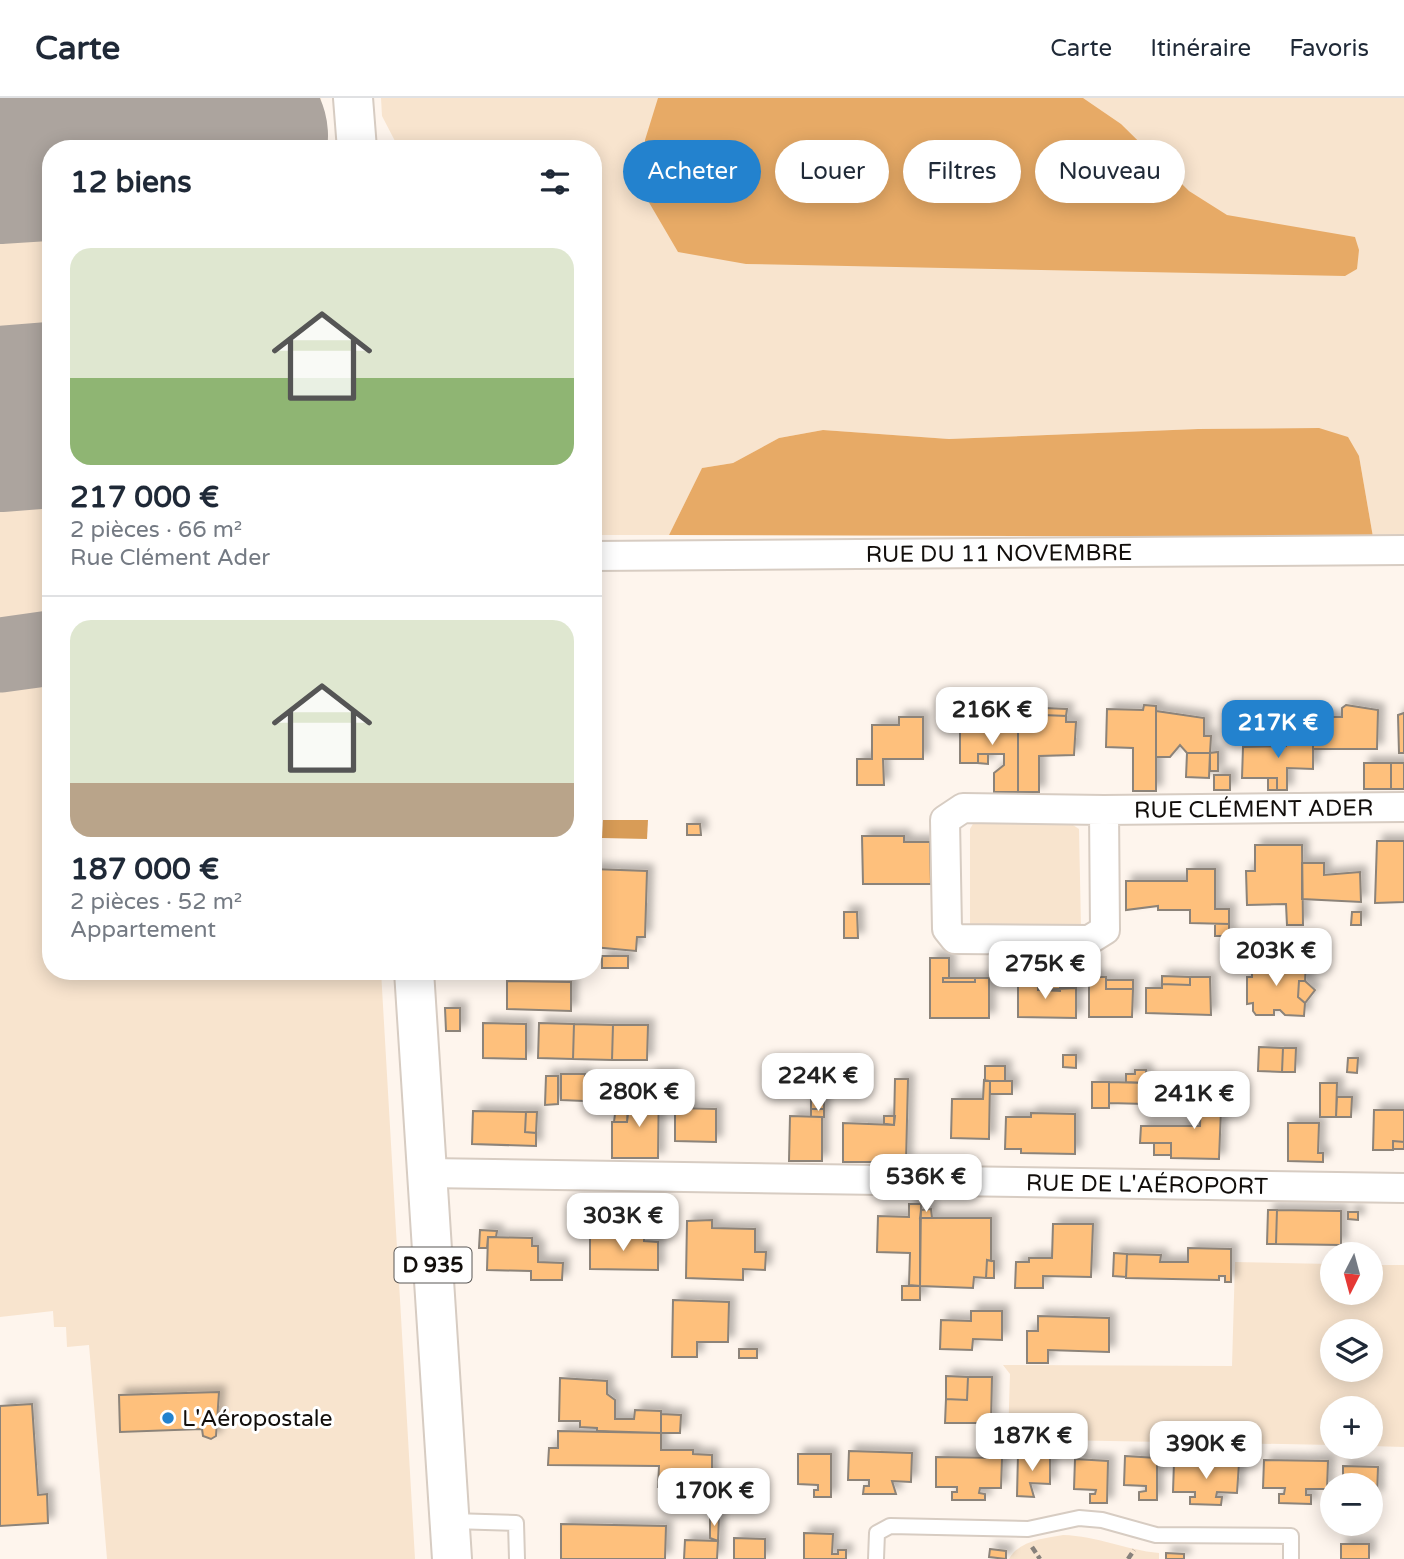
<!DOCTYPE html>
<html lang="fr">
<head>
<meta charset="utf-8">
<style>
  body { margin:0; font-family:"Varela Round",sans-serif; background:#f6f6f7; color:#1f2937; height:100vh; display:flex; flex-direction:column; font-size:26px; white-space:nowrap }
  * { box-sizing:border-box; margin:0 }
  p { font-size:23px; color:#747a83 }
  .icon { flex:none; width:38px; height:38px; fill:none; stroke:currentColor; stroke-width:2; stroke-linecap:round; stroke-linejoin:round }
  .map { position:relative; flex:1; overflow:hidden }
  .details { position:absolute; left:42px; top:42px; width:560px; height:840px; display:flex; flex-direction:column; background:#fff; border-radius:28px; box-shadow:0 4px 18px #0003 }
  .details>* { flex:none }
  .hud { position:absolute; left:623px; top:42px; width:665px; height:63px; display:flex; gap:14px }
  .needle { width:46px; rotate:186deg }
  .buttons { position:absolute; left:1320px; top:1144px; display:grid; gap:14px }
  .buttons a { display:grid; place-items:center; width:63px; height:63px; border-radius:50%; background:#fff; box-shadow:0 4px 18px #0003; font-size:35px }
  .price { position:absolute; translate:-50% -60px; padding:0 16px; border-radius:14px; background:#fff; color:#222; font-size:23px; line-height:46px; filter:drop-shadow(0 2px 4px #0008) }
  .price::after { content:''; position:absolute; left:50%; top:42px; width:21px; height:16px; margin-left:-10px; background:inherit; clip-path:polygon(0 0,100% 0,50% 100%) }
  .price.selected { background:#2382ce; color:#fff }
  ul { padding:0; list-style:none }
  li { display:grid; align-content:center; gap:14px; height:371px; padding:0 28px }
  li+li { border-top:2px solid #e0e1e3 }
  li span { display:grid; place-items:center; height:217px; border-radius:21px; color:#555 }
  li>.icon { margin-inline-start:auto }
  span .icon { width:126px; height:126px; fill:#fffc; stroke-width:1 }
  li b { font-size:30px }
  h2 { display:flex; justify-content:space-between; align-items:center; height:84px; padding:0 28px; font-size:30px }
  .tag { padding:0 24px; border-radius:32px; background:#fff; box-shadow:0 4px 18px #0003; font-size:24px; line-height:63px }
  .tag.selected { background:#2382ce; color:#fff }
  header { display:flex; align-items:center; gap:42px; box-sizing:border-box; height:98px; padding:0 35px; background:#fff; border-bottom:2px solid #e0e1e3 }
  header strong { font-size:33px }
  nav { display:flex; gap:38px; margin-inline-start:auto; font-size:24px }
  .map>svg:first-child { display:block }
  .green { fill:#f8e4ce; fill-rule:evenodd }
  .forest { fill:#e7aa66 }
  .water { fill:#d89c57 }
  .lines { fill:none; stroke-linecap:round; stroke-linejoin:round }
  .taxiway { stroke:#aca49e; stroke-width:75 }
  .runway { stroke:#aca49e; stroke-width:186 }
  .building { fill:#fec07b; stroke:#8c8379; stroke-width:2; filter:url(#shadow) }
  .lane-casing { stroke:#d7ccc2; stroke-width:18 }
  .street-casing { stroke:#d7ccc2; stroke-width:32 }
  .primary-casing { stroke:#d7ccc2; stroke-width:42 }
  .path { stroke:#87817b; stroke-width:4.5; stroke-dasharray:7 3.5; stroke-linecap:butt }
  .lane { stroke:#fff; stroke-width:14 }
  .street { stroke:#fff; stroke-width:28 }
  .primary { stroke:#fff; stroke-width:38 }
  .poi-dot { fill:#2382ce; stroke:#fff; stroke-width:2.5 }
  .labels { text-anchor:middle; stroke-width:6; stroke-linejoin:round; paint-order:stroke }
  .shield { fill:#fff; stroke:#595654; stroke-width:2 }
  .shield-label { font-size:21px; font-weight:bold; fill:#120e0b }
  .street-label { font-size:23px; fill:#120e0b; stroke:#fff }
  .poi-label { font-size:23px; fill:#120e0b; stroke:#fff; text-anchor:start }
</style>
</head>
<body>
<header>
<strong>Carte</strong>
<nav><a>Carte</a><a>Itinéraire</a><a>Favoris</a></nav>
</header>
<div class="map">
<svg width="1404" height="1461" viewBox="0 0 1404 1461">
  <defs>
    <filter id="shadow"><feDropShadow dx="6" dy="-6" stdDeviation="3.5" flood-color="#0004"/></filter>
  </defs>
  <rect width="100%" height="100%" fill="#fef5ed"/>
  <path class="green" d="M 0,0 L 321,0 L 325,51 L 51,51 L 51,873 L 381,873 L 415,1461 L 107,1461 L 89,1247 L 67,1249 L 66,1229 L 54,1229 L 53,1213 L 0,1219 Z
    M 381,0 L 1404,0 L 1404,440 L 1373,439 L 1359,358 L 1198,331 L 949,341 L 823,332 L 779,340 L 733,365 L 702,370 L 669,437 L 593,437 L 593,51 L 396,51 L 395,43 L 382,18 Z
    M 974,724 L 1073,727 L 1079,731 L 1081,830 L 976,831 L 970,826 L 970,731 Z
    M 1235,1164 L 1332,1166 L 1332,1195 L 1370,1195 L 1370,1167 L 1404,1167 L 1404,1349 L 1370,1348 L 1370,1311 L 1332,1311 L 1332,1347 L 1008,1341 L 1010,1276 L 1003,1267 L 1232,1268 ZM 1332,1234 L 1370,1234 L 1370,1272 L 1332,1272 Z
    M 1063,1437 C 1097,1438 1126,1452 1159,1455 L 1159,1461 L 1009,1461 C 1018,1443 1045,1440 1063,1437 Z"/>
  <path class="forest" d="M 658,0 L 1083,0 L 1121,26 L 1189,93 L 1227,117 L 1355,139 L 1359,152 L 1357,171 L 1345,178 L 746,166 L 678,154 L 647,101 L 645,42 Z
    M 1319,330 L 1348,339 L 1359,358 L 1373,439 L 669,437 L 702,370 L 733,365 L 779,340 L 823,332 L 949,341 L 1198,331 Z"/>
  <path class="water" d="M 603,722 L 648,722 L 647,741 L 602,740 Z"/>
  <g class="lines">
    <path class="taxiway" d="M 0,557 L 51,550"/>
    <path class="runway" d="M 0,53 L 235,38
      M 0,321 L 51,317"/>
  </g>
  <path class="building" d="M 1144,607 L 1156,608 L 1156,693 L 1133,693 L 1133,650 L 1106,649 L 1107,611 L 1143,612 Z
    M 1346,607 L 1378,612 L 1377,651 L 1313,651 L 1313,619 L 1342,619 L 1342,610 Z
    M 1044,610 L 1067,611 L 1066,618 L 1043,617 Z
    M 1156,613 L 1204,620 L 1204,638 L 1211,638 L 1210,655 L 1187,655 L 1180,647 L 1170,659 L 1156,659 Z
    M 1404,615 L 1404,655 L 1399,655 L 1398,617 Z
    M 973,616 L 994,617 L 994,623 L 1018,623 L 1018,694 L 994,694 L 994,675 L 1004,667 L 1004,656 L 978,656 L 978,665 L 960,665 L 960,623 L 973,623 Z
    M 1043,617 L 1066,618 L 1066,624 L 1076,624 L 1074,657 L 1039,658 L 1039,694 L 1018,694 L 1018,623 L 1043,623 Z
    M 899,619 L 923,619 L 923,661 L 883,661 L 884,687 L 857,687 L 857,661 L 872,661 L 872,627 L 899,627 Z
    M 1269,638 L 1286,638 L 1286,648 L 1243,649 L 1243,642 L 1269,643 Z
    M 1286,638 L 1313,638 L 1313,671 L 1287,670 L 1287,692 L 1277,692 L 1277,680 L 1242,680 L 1243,649 L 1286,648 Z
    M 1218,654 L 1218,673 L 1210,673 L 1210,655 Z
    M 1187,655 L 1210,655 L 1209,680 L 1186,679 Z
    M 978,656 L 988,656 L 988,666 L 978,665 Z
    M 1364,665 L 1391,665 L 1391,691 L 1364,691 Z
    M 1391,665 L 1404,665 L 1404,691 L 1391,691 Z
    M 1214,677 L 1230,677 L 1230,692 L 1214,692 Z
    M 1268,680 L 1277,680 L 1277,692 L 1268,692 Z
    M 687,726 L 700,726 L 701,737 L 687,737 Z
    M 862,738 L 904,738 L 904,744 L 930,744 L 931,786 L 863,786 Z
    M 1377,743 L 1404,743 L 1404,804 L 1375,805 Z
    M 1255,747 L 1302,747 L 1303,827 L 1287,827 L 1286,806 L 1247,807 L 1246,773 L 1255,773 Z
    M 1302,765 L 1324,765 L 1324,777 L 1360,774 L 1361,804 L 1302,801 Z
    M 593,771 L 647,773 L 645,839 L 637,839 L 636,853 L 593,849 Z
    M 1187,771 L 1215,771 L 1215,811 L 1229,811 L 1229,826 L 1190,825 L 1190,812 L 1158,812 L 1158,808 L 1126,812 L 1126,783 L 1187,783 Z
    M 844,814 L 857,814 L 858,840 L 844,840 Z
    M 1352,814 L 1361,814 L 1361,827 L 1351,827 Z
    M 1215,826 L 1229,826 L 1229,838 L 1215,838 Z
    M 602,858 L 628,858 L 628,870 L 602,870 Z
    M 1061,859 L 1076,859 L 1076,890 L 1060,889 Z
    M 930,860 L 949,860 L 949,880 L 943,880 L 943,884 L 975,884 L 975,880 L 989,880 L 989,920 L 930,920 Z
    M 1252,860 L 1266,861 L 1274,865 L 1274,871 L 1289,871 L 1290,865 L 1306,865 L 1305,883 L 1299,883 L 1298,899 L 1305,905 L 1304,918 L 1285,917 L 1280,912 L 1274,912 L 1274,917 L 1256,917 L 1253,913 L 1253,905 L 1247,906 L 1247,879 L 1252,879 Z
    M 1274,865 L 1290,865 L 1289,871 L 1274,871 Z
    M 1162,878 L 1190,879 L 1190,887 L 1162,886 Z
    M 1018,879 L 1038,879 L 1038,892 L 1076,890 L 1076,920 L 1018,919 Z
    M 1089,879 L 1106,879 L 1106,891 L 1133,891 L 1132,919 L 1089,919 Z
    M 1190,879 L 1210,879 L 1211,917 L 1146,915 L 1146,890 L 1162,890 L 1162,886 L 1190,887 Z
    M 943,880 L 975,880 L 975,884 L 943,884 Z
    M 1038,881 L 1060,881 L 1060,893 L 1038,892 Z
    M 1106,882 L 1133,882 L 1133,891 L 1106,891 Z
    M 507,883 L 571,884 L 571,913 L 507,911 Z
    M 1299,883 L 1305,883 L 1315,892 L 1305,905 L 1298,899 Z
    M 445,910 L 460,910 L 460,933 L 446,933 Z
    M 483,925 L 526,926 L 526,961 L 483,960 Z
    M 539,925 L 574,926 L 573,961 L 538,960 Z
    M 574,926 L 613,927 L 612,962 L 573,961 Z
    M 613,927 L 648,927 L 647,962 L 612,962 Z
    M 1259,949 L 1283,950 L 1282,974 L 1258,973 Z
    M 1283,950 L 1296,950 L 1295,974 L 1282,974 Z
    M 1063,957 L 1076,957 L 1076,970 L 1063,969 Z
    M 1348,960 L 1358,960 L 1357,975 L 1347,974 Z
    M 800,968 L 824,969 L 824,980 L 800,980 Z
    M 985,968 L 1005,968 L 1005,983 L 985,983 Z
    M 1135,972 L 1146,972 L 1146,985 L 1126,984 L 1126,976 L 1135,976 Z
    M 561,976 L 585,976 L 584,1003 L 561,1002 Z
    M 650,977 L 659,977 L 658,1060 L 612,1060 L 612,1024 L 627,1024 L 628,1007 L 649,1007 Z
    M 659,977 L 673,977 L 673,999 L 659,999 Z
    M 546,978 L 558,978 L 558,1006 L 545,1007 Z
    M 800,980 L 824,980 L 824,1011 L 811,1011 L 811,997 L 800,997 Z
    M 895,981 L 908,981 L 906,1064 L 843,1064 L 843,1025 L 894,1027 Z
    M 984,982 L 990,983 L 989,1041 L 951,1040 L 952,1001 L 983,1001 Z
    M 990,983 L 1012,983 L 1012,996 L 990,996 Z
    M 1092,984 L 1109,984 L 1109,1010 L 1092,1010 Z
    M 1109,984 L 1146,985 L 1146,1006 L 1109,1005 Z
    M 1320,985 L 1337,985 L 1336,1019 L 1320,1019 Z
    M 1219,986 L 1228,986 L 1228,1011 L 1221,1011 L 1219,1061 L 1171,1060 L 1171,1045 L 1140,1045 L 1141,1028 L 1200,1028 L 1201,998 L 1219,998 Z
    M 1337,999 L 1352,999 L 1351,1019 L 1336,1019 Z
    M 675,1010 L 716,1011 L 716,1044 L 675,1043 Z
    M 811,1011 L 824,1011 L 824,1019 L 811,1019 Z
    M 1374,1012 L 1404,1012 L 1404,1044 L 1393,1043 L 1393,1052 L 1373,1052 Z
    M 473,1013 L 526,1014 L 525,1034 L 536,1035 L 536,1048 L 472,1046 Z
    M 526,1014 L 537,1014 L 536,1035 L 525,1034 Z
    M 1031,1015 L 1075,1016 L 1075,1056 L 1021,1055 L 1021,1051 L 1005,1051 L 1006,1019 L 1031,1019 Z
    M 615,1016 L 628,1016 L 627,1024 L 614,1024 Z
    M 790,1018 L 822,1019 L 822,1063 L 789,1063 Z
    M 884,1018 L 895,1018 L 894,1027 L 884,1026 Z
    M 1288,1025 L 1319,1025 L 1318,1055 L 1323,1055 L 1323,1064 L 1288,1063 Z
    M 1393,1043 L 1404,1044 L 1404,1051 L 1393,1051 Z
    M 1154,1045 L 1171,1045 L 1171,1057 L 1154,1057 Z
    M 909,1106 L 921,1106 L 920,1188 L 909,1187 L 910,1155 L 877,1154 L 878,1118 L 909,1119 Z
    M 931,1111 L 932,1120 L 920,1120 L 921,1112 Z
    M 1268,1112 L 1277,1112 L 1276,1146 L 1267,1146 Z
    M 1277,1112 L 1341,1113 L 1341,1147 L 1276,1146 Z
    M 1348,1114 L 1358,1114 L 1358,1122 L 1348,1121 Z
    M 920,1120 L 991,1120 L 991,1163 L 987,1162 L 986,1180 L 974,1179 L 973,1190 L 920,1188 Z
    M 712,1122 L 712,1130 L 755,1131 L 755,1154 L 766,1154 L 765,1172 L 743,1171 L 743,1182 L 686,1180 L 687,1123 Z
    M 1053,1126 L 1093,1126 L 1091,1179 L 1043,1178 L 1043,1190 L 1015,1190 L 1016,1164 L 1029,1164 L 1029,1160 L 1052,1160 Z
    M 480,1132 L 497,1133 L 496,1139 L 488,1139 L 487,1150 L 479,1150 Z
    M 590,1138 L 644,1139 L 644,1143 L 658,1144 L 658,1172 L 590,1171 Z
    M 488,1139 L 532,1140 L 532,1148 L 538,1148 L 538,1164 L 563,1165 L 562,1182 L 531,1182 L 531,1173 L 487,1172 Z
    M 1188,1150 L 1231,1151 L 1231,1184 L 1225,1184 L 1225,1178 L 1219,1178 L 1219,1182 L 1126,1180 L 1127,1156 L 1161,1157 L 1160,1164 L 1188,1164 Z
    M 1114,1155 L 1127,1156 L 1126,1179 L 1113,1178 Z
    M 987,1162 L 994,1163 L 994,1180 L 986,1180 Z
    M 902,1188 L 920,1188 L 920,1202 L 902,1202 Z
    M 673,1202 L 729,1204 L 728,1244 L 697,1244 L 697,1259 L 672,1259 Z
    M 971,1213 L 1002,1213 L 1002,1242 L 973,1241 L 972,1252 L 940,1251 L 941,1222 L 971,1223 Z
    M 1038,1218 L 1109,1220 L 1109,1254 L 1048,1252 L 1048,1265 L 1027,1265 L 1027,1233 L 1038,1233 Z
    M 739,1251 L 757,1251 L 757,1260 L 739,1260 Z
    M 946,1278 L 968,1279 L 967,1302 L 946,1301 Z
    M 968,1279 L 992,1279 L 991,1325 L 945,1325 L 946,1301 L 967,1302 Z
    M 560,1280 L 607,1283 L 607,1296 L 615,1302 L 615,1321 L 634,1321 L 635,1312 L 661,1313 L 661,1335 L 597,1333 L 597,1330 L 580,1329 L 580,1323 L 559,1323 Z
    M 219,1294 L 216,1338 L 211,1341 L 203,1338 L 202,1331 L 120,1334 L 119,1297 Z
    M 32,1306 L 38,1397 L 47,1396 L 48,1425 L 0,1428 L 0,1308 Z
    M 661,1316 L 681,1317 L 680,1335 L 661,1335 Z
    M 558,1333 L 661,1335 L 661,1352 L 693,1352 L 693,1356 L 712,1357 L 712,1391 L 658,1389 L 659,1368 L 548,1367 L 549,1350 L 558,1350 Z
    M 849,1353 L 912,1355 L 911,1384 L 892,1383 L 896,1396 L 863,1396 L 864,1388 L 869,1388 L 869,1382 L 848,1382 Z
    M 798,1356 L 831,1356 L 831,1399 L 814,1399 L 814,1392 L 818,1392 L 818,1387 L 798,1386 Z
    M 1018,1356 L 1050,1357 L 1050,1386 L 1030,1385 L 1034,1399 L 1017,1398 Z
    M 1125,1358 L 1157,1360 L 1157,1402 L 1139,1402 L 1139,1394 L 1146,1393 L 1146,1388 L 1124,1387 Z
    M 936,1359 L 1002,1360 L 1001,1390 L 980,1390 L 979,1395 L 985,1396 L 985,1402 L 952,1402 L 952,1394 L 957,1394 L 957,1389 L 936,1389 Z
    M 1075,1361 L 1108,1363 L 1107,1405 L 1090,1405 L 1090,1396 L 1095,1396 L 1096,1392 L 1074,1391 Z
    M 1264,1362 L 1328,1363 L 1327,1391 L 1306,1391 L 1306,1397 L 1311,1397 L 1311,1406 L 1279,1405 L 1279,1396 L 1284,1396 L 1285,1390 L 1263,1390 Z
    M 1174,1364 L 1239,1365 L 1237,1395 L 1217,1394 L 1216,1399 L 1222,1399 L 1221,1407 L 1190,1406 L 1190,1399 L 1195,1399 L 1195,1394 L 1173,1394 Z
    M 1343,1368 L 1378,1369 L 1377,1398 L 1370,1398 L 1370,1388 L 1343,1388 Z
    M 710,1418 L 719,1418 L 718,1443 L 710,1440 Z
    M 561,1426 L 666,1428 L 665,1461 L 561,1461 Z
    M 804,1435 L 833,1436 L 832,1456 L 838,1456 L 838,1452 L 846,1452 L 846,1461 L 804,1461 Z
    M 734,1440 L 765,1441 L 765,1461 L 734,1461 Z
    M 685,1442 L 718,1443 L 717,1461 L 684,1461 Z
    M 1341,1446 L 1369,1446 L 1369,1461 L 1341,1461 Z
    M 990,1451 L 1006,1453 L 1006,1461 L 989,1459 Z
    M 1166,1455 L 1184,1456 L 1184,1461 L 1166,1461 Z"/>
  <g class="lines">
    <g class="lane-casing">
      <path id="lane" d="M 452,1423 L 516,1425 L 517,1461
        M 876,1461 L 877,1435 L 890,1428 L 1028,1431 L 1079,1420 L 1102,1422 L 1156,1437 L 1291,1438 L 1291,1461"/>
    </g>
    <g class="street-casing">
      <g id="street">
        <path id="s1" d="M 593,458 L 1404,452"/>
        <path id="s2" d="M 1104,712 L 1105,832 L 1089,842 L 955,841 L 947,831 L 945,722 L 963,710 L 1104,712 L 1404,709"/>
        <path id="s3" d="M 428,1075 L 1404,1090"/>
      </g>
    </g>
    <g class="primary-casing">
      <path id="primary" d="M 353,0 L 357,51
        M 414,873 L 452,1461"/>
    </g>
    <path class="path" d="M 1032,1449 L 1040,1461
      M 1128,1461 L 1134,1452"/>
    <use href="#lane" class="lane"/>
    <use href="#street" class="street"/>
    <use href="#primary" class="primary"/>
  </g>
  <circle class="poi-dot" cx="168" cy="1320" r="7"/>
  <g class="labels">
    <rect class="shield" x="394.5" y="1149.5" width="77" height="35" rx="5"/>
    <g class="shield-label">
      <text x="433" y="1174">D 935</text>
    </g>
    <g class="street-label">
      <text dy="8" stroke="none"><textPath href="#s1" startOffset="406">RUE DU 11 NOVEMBRE</textPath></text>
      <text dy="8" stroke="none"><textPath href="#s2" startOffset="707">RUE CLÉMENT ADER</textPath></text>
      <text dy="8" stroke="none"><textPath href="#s3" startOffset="719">RUE DE L'AÉROPORT</textPath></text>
    </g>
    <g class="poi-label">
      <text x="182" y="1328">L'Aéropostale</text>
    </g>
  </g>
</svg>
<div class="buttons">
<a><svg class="needle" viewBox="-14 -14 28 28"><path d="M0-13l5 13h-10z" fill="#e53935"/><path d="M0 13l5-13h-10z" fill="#747a83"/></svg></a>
<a><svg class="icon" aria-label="layers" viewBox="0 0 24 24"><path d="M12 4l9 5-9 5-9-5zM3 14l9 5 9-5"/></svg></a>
<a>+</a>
<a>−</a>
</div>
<b class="price" style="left:992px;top:649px">216K €</b>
<b class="price selected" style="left:1278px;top:662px">217K €</b>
<b class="price" style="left:1276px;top:890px">203K €</b>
<b class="price" style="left:1045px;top:903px">275K €</b>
<b class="price" style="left:818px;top:1015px">224K €</b>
<b class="price" style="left:639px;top:1031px">280K €</b>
<b class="price" style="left:1194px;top:1033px">241K €</b>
<b class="price" style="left:926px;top:1116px">536K €</b>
<b class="price" style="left:623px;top:1155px">303K €</b>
<b class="price" style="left:1032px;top:1375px">187K €</b>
<b class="price" style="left:1206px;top:1383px">390K €</b>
<b class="price" style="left:714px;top:1430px">170K €</b>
<div class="hud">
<a class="tag selected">Acheter</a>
<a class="tag">Louer</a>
<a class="tag">Filtres</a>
<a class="tag">Nouveau</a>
</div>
<section class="details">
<h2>12 biens<svg class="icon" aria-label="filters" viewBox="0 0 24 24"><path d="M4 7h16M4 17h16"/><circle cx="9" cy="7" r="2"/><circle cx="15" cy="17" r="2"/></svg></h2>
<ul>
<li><span style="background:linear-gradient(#dfe7d0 60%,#8fb573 0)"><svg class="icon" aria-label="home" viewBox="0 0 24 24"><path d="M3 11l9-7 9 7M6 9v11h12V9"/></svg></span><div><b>217 000 €</b><p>2 pièces · 66 m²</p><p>Rue Clément Ader</p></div></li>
<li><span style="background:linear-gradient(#dfe7d0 75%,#b9a48a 0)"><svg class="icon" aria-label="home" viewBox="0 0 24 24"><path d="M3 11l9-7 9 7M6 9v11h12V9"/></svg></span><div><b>187 000 €</b><p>2 pièces · 52 m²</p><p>Appartement</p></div></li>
</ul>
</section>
</div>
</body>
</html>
